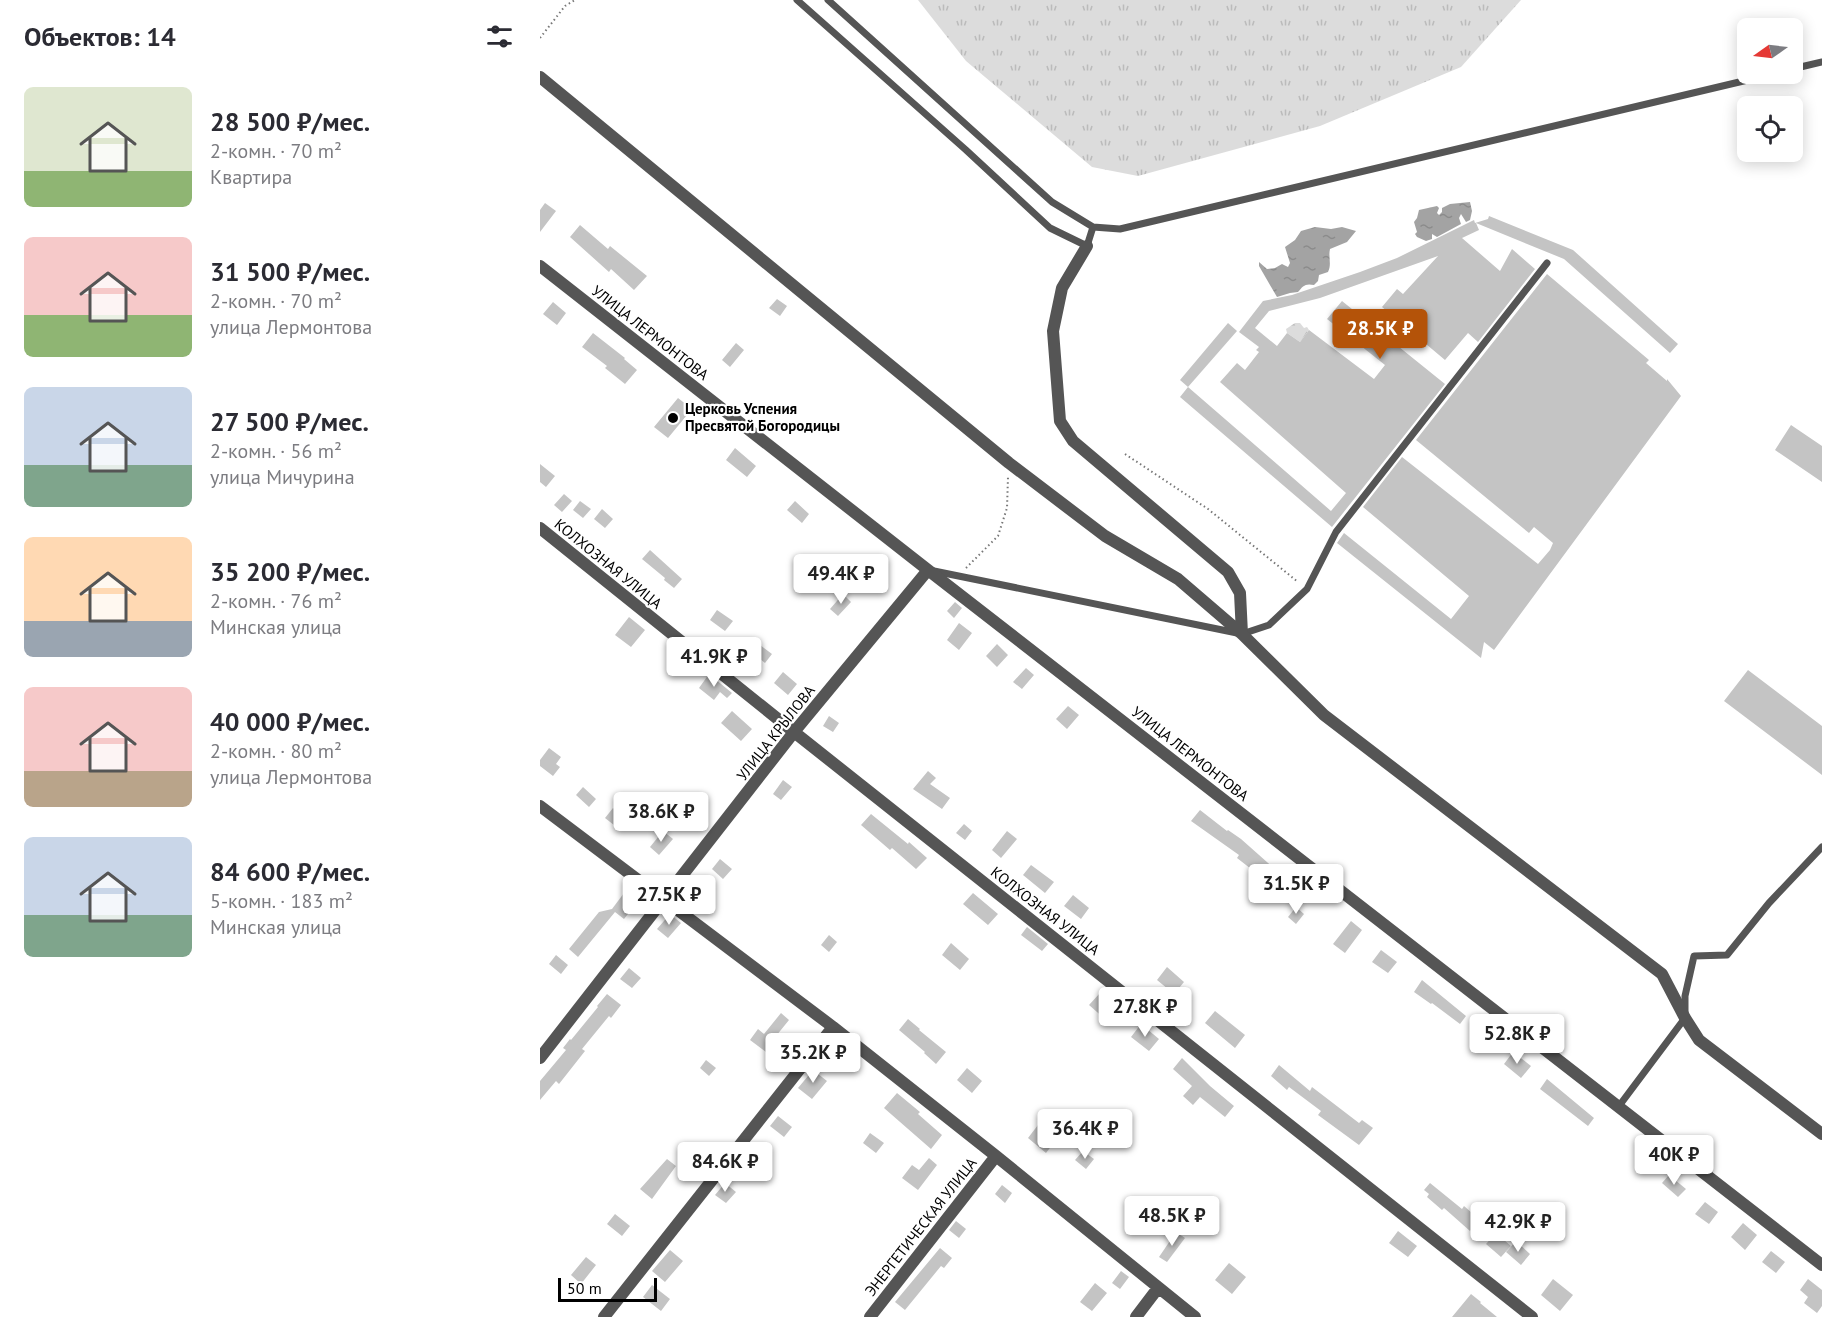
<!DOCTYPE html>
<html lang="ru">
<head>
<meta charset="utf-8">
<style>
  body { margin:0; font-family:"PT Sans",sans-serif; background:#f7f7f7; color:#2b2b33; height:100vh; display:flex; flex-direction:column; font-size:22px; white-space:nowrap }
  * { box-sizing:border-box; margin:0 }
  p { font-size:20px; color:#7c7c81 }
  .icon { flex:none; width:33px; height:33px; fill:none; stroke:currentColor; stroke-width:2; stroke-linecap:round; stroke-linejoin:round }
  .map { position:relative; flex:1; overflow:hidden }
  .panel { display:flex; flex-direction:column; background:#fff; width:540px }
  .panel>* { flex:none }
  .needle { width:39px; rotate:256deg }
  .fabs { position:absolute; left:1197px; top:18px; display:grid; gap:12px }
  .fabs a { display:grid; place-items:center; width:66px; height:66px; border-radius:9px; background:#fff; box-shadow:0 3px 15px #0003; font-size:30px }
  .scale { position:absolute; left:18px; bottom:15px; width:99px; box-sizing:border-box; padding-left:6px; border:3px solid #000; border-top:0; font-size:16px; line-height:21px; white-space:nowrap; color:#000; -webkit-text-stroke:4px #fff; paint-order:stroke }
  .price { position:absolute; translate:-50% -51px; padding:0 14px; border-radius:6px; background:#fff; color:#222; font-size:20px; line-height:39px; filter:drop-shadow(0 2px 3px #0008) }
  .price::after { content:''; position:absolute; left:50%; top:36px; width:18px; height:14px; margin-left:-9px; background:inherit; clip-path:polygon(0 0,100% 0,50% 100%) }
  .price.current { background:#b45309; color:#fff }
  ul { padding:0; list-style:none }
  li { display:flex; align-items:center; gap:18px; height:150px; padding:0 24px }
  li span { display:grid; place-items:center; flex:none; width:168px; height:120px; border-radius:9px; color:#555 }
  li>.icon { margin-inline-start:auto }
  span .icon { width:72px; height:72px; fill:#fffc; stroke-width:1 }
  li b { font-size:26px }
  h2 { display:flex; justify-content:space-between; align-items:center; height:72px; padding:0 24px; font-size:26px }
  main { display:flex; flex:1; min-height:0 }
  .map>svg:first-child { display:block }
  .grass { fill:url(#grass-tufts) }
  .forest { fill:url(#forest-firs) }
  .water { fill:url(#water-ripples) }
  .building { fill:#c4c4c4 }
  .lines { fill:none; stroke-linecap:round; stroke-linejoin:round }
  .path { stroke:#777; stroke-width:2; stroke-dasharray:1.5 3; stroke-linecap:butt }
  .lane { stroke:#555; stroke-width:7 }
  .street { stroke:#555; stroke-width:12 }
  .poi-dot { fill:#000; stroke:#fff; stroke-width:2 }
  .labels { text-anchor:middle; stroke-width:4.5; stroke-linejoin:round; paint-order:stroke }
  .street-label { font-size:15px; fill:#000; stroke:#fff }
  .poi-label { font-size:15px; font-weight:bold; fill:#000; stroke:#fff; text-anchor:start }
</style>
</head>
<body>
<main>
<section class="panel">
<h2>Объектов: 14<svg class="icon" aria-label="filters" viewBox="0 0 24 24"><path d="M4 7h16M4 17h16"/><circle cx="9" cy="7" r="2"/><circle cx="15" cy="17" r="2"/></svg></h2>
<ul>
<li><span style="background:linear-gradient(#dfe7d0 70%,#8fb573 0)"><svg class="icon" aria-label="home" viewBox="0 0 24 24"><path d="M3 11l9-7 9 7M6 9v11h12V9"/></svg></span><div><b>28 500 ₽/мес.</b><p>2-комн. · 70 m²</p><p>Квартира</p></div></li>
<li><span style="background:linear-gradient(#f6c9c9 65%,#8fb573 0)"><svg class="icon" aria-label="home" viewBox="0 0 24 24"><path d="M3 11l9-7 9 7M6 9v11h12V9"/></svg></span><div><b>31 500 ₽/мес.</b><p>2-комн. · 70 m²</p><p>улица Лермонтова</p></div></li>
<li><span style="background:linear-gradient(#c9d6e8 65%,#7fa58c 0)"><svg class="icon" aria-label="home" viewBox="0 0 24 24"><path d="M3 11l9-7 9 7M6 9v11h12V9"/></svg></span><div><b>27 500 ₽/мес.</b><p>2-комн. · 56 m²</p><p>улица Мичурина</p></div></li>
<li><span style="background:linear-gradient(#ffd9b3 70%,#9aa5b1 0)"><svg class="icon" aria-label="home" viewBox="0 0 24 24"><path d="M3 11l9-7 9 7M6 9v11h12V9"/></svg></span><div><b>35 200 ₽/мес.</b><p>2-комн. · 76 m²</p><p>Минская улица</p></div></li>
<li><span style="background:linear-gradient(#f6c9c9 70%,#b9a48a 0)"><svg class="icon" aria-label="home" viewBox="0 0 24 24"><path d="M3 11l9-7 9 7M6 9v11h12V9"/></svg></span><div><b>40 000 ₽/мес.</b><p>2-комн. · 80 m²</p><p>улица Лермонтова</p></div></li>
<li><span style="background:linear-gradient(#c9d6e8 65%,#7fa58c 0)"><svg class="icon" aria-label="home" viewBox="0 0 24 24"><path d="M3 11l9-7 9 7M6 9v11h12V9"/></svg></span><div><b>84 600 ₽/мес.</b><p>5-комн. · 183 m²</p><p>Минская улица</p></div></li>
</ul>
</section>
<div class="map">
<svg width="1282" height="1317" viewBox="0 0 1282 1317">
  <defs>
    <pattern id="grass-tufts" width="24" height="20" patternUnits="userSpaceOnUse" patternTransform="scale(1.5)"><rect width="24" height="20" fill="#dcdcdc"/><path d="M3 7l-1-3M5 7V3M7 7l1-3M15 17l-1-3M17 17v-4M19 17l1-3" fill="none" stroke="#bbb"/></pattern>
    <pattern id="forest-firs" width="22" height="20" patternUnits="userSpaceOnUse" patternTransform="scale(1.5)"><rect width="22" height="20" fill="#dcdcdc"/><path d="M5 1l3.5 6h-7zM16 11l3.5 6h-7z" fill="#bbb"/></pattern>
    <pattern id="water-ripples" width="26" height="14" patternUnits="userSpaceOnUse" patternTransform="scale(1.5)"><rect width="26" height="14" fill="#a3a3a3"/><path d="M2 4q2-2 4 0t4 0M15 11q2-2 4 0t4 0" fill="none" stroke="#8b8b8b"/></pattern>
  </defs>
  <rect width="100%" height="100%" fill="#fff"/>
  <path class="grass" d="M 378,0 L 981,0 L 921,67 L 780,126 L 598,176 L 552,167 L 426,61 Z"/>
  <path class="forest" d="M 755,323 L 760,323 L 764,328 L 767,327 L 769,330 L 760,342 L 747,333 L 746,329 Z"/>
  <path class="water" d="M 930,202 L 932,211 L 930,220 L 926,222 L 921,214 L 919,218 L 921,224 L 897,237 L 892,234 L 892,239 L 886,241 L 877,237 L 875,234 L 877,232 L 874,222 L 877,218 L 879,210 L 897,206 L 899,208 L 897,213 L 899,215 L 902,212 L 902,208 L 910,204 Z
    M 775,227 L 791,229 L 802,227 L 816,231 L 807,242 L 790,249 C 788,257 792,264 788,272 L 779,275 L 778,281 L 774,285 C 765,283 763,286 758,292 L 750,293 L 737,297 L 719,266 L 719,262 L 727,269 L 735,268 L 742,264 L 748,267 L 750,263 L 745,247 L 755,240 L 761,231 Z"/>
  <path class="building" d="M 5,203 L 16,211 L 0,232 L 0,210 Z
    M 949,216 L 1033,250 L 1138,344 L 1130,353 L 1024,259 L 936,223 L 939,230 L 922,238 L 960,271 L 972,249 L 995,269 L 938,342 L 928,333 L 905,360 L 842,307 L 857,289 L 863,294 L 898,256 L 780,298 L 729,311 L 715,328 L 737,346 L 747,333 L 760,342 L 769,330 L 834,379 L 845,365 L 787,319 L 802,301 L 905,384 L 792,527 L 640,397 L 648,387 L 791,511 L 806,493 L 680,382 L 697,363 L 705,370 L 719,352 L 716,350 L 719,347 L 699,332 L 723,301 L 752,295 L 820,272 L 857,258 L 934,220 L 935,223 L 948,219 Z
    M 40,225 L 68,249 L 70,246 L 107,276 L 94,290 L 71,269 L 69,272 L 30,237 Z
    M 1007,274 L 1109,360 L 1106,363 L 1127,381 L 1127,379 L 1141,396 L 954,650 L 944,642 L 941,658 L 797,543 L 804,533 L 911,619 L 929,596 L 823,507 L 862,457 L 998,564 L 1010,550 L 1013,543 L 994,527 L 989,533 L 876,440 Z
    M 237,299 L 247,306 L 240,316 L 229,308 Z
    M 13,302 L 26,313 L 17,325 L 3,314 Z
    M 688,323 L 697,331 L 648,387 L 640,380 Z
    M 53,333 L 85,358 L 84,359 L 97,370 L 85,384 L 65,368 L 67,366 L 42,347 Z
    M 196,343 L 204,350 L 190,367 L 182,360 Z
    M 138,398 L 152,409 L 128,438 L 114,427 Z
    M 1251,425 L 1282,446 L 1282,482 L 1235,450 Z
    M 195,448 L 216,466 L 207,477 L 186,460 Z
    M 0,464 L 15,476 L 6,487 L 0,482 Z
    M 24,494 L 32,501 L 22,512 L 14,505 Z
    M 40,501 L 51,509 L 43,518 L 33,510 Z
    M 255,501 L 269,514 L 262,523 L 247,510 Z
    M 62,509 L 73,519 L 65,528 L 54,519 Z
    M 110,550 L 142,579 L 134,588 L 124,580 L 125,578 L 102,559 Z
    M 320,559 L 344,578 L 334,589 L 324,582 L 322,584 L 309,573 Z
    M 303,594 L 311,602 L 298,616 L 290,609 Z
    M 415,602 L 422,608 L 414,618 L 407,611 Z
    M 177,610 L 193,621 L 185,631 L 170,620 Z
    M 89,617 L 105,630 L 91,647 L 75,635 Z
    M 419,623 L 432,633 L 419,650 L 407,640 Z
    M 457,644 L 468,655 L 457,667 L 446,656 Z
    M 220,645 L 232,654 L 225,663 L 213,653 Z
    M 486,668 L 494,675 L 482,689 L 473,682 Z
    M 1208,670 L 1282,726 L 1282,775 L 1184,701 Z
    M 243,672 L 257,684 L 248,695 L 234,683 Z
    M 169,674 L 192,693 L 187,698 L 180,692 L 174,700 L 159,688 Z
    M 528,706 L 539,715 L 527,729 L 516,719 Z
    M 192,711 L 212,729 L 201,741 L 181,723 Z
    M 289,716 L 299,723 L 293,732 L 283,726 Z
    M 9,748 L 21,757 L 16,764 L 20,767 L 13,776 L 0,766 L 0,760 Z
    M 388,771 L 396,778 L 390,784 L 410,798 L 402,809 L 373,789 Z
    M 243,780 L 252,787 L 241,800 L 233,794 Z
    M 43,787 L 56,799 L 49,807 L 36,795 Z
    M 73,808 L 87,819 L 79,829 L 65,818 Z
    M 660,810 L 687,831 L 688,830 L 701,839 L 746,879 L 734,893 L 722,882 L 724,879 L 697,858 L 699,855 L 651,821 Z
    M 331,814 L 368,844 L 369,842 L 387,858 L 376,869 L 352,848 L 350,850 L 321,825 Z
    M 424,824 L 432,831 L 425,840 L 416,833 Z
    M 123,831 L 133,839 L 119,855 L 110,847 Z
    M 467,831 L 477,839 L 461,858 L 452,850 Z
    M 180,859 L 192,869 L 183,879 L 172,869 Z
    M 491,865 L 514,882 L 505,893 L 483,875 Z
    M 84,893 L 95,901 L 95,905 L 84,919 L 75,912 L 38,957 L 29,949 L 59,912 L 72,909 Z
    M 433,893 L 458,914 L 448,925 L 423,904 Z
    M 533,895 L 549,908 L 541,919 L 524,906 Z
    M 756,907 L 764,914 L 756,924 L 748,917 Z
    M 130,914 L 141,923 L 128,938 L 117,929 Z
    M 811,921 L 822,930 L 805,953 L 793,944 Z
    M 487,927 L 508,944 L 502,951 L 481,935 Z
    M 289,935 L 297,942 L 289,952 L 281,945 Z
    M 411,943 L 429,959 L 420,970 L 402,955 Z
    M 841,950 L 857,962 L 848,973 L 832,962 Z
    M 16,955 L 28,965 L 21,974 L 9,964 Z
    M 627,967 L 644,982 L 634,994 L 617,980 Z
    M 89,968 L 101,978 L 92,988 L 80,979 Z
    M 882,980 L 926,1016 L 920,1024 L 892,1003 L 891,1004 L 874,992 Z
    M 560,993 L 576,1007 L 565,1019 L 549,1005 Z
    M 67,994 L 81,1005 L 71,1018 L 69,1016 L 42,1049 L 45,1051 L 19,1084 L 16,1081 L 0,1100 L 0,1081 L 26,1050 L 23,1048 L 30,1039 L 31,1040 L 58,1007 L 57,1006 Z
    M 675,1011 L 705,1035 L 695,1048 L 665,1023 Z
    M 241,1013 L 249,1020 L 232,1041 L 234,1042 L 226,1052 L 210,1040 L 218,1029 L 224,1034 Z
    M 368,1019 L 380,1029 L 379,1030 L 406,1052 L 396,1064 L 384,1053 L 385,1052 L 359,1030 Z
    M 601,1024 L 619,1039 L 609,1051 L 591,1037 Z
    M 947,1030 L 958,1039 L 950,1049 L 939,1040 Z
    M 973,1052 L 991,1066 L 981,1078 L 964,1064 Z
    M 642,1058 L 670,1086 L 694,1106 L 685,1117 L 660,1097 L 653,1105 L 643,1096 L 652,1086 L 633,1069 Z
    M 166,1060 L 176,1068 L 169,1076 L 160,1068 Z
    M 739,1065 L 770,1091 L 772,1087 L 819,1123 L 822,1120 L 833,1128 L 819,1145 L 778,1115 L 781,1111 L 749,1087 L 747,1090 L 731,1076 Z
    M 427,1068 L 442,1081 L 432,1093 L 417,1080 Z
    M 273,1070 L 287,1081 L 272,1099 L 258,1088 Z
    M 1007,1079 L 1054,1118 L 1048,1126 L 1000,1089 Z
    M 357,1093 L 380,1112 L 378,1114 L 402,1135 L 391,1149 L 344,1108 Z
    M 238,1116 L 252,1127 L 244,1137 L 230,1126 Z
    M 498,1125 L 516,1140 L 506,1153 L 488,1138 Z
    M 330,1133 L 344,1143 L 336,1153 L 323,1143 Z
    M 214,1150 L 225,1159 L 215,1171 L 204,1162 Z
    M 543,1151 L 554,1159 L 546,1169 L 535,1160 Z
    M 389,1158 L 397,1165 L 378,1190 L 362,1178 L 372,1165 L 379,1170 Z
    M 127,1159 L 136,1166 L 112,1199 L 100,1189 Z
    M 1129,1175 L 1146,1189 L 1138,1197 L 1122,1183 Z
    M 185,1183 L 196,1192 L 186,1203 L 175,1195 Z
    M 890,1183 L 922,1209 L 924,1206 L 940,1220 L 930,1231 L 904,1208 L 902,1210 L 887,1197 L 889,1194 L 884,1190 Z
    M 462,1185 L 472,1193 L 465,1203 L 455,1194 Z
    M 1165,1202 L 1178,1212 L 1169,1224 L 1155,1214 Z
    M 75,1214 L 90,1226 L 82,1236 L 67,1224 Z
    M 416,1221 L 426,1229 L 419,1238 L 409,1230 Z
    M 1203,1223 L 1217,1235 L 1205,1250 L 1191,1237 Z
    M 858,1231 L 877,1246 L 868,1257 L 849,1243 Z
    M 636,1232 L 645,1238 L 627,1262 L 619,1257 Z
    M 956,1233 L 971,1246 L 961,1257 L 946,1244 Z
    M 976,1241 L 990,1254 L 981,1265 L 966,1252 Z
    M 400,1248 L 412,1258 L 404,1268 L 401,1266 L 365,1310 L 355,1302 Z
    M 130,1250 L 143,1261 L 125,1282 L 112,1271 Z
    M 1231,1251 L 1245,1262 L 1236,1273 L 1222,1262 Z
    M 46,1257 L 56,1265 L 41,1284 L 31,1275 Z
    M 689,1263 L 706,1277 L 692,1294 L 675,1280 Z
    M 581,1271 L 589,1277 L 580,1289 L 572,1283 Z
    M 1013,1279 L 1033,1295 L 1020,1311 L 1001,1295 Z
    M 1268,1279 L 1282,1290 L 1282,1306 L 1277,1313 L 1264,1303 L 1268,1297 L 1260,1290 Z
    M 555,1283 L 567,1293 L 552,1311 L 540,1302 Z
    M 112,1285 L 130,1299 L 121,1311 L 103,1297 Z
    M 931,1294 L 941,1302 L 940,1303 L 957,1317 L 912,1317 Z"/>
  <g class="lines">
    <path class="path" d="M 0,38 L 25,6 L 35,0
      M 585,454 L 668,509 L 758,582
      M 426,568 L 458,536 L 467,508 L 468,477"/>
    <path class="lane" d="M 257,0 L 426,150 L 510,228 L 547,246 L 553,227
      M 288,0 L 512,202 L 553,227 L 580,229 L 1233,74
      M 1252,69 L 1282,62
      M 394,571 L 702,634 L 729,625 L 767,589 L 796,532 L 1007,263
      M 1079,1106 L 1145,1018 L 1145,996 L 1154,956 L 1187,955 L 1229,903 L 1282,847"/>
    <path class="street" d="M 0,77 L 469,463 L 565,536 L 638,579 L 702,634 L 784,715 L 1122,974 L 1145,1018 L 1159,1040 L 1282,1134
      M 547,246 L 522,288 L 513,331 L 520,421 L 533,441 L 688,572 L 700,593 L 702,634
      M 0,266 L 388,570 L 1282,1265
      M 0,528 L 254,732 L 992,1317
      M 0,806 L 293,1027 L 456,1156 L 655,1317
      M 0,1058 L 254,732 L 388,570
      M 64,1317 L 293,1027
      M 330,1317 L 456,1156
      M 596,1317 L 618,1288"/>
  </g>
  <circle class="poi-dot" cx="133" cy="418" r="6"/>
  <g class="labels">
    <g class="street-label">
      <text transform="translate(110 333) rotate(38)" y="5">УЛИЦА ЛЕРМОНТОВА</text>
      <text transform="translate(68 564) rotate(39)" y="5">КОЛХОЗНАЯ УЛИЦА</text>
      <text transform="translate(236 733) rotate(-52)" y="5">УЛИЦА КРЫЛОВА</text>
      <text transform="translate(650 754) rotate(38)" y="5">УЛИЦА ЛЕРМОНТОВА</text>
      <text transform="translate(505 911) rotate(38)" y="5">КОЛХОЗНАЯ УЛИЦА</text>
      <text transform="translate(381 1227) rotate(-52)" y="5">ЭНЕРГЕТИЧЕСКАЯ УЛИЦА</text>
    </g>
    <g class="poi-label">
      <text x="145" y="414">Церковь Успения<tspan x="145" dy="17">Пресвятой Богородицы</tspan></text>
    </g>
  </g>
</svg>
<div class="fabs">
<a><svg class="needle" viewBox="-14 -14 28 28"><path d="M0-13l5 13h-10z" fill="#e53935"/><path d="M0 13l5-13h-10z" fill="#7c7c81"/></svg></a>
<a><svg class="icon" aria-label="locate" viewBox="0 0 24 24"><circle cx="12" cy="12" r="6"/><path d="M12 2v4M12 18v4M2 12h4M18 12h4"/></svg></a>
</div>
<div class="scale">50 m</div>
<b class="price current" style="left:840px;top:360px">28.5K ₽</b>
<b class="price" style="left:301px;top:605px">49.4K ₽</b>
<b class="price" style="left:174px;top:688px">41.9K ₽</b>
<b class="price" style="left:121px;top:843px">38.6K ₽</b>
<b class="price" style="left:756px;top:915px">31.5K ₽</b>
<b class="price" style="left:129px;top:926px">27.5K ₽</b>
<b class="price" style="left:605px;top:1038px">27.8K ₽</b>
<b class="price" style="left:977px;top:1065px">52.8K ₽</b>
<b class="price" style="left:273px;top:1084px">35.2K ₽</b>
<b class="price" style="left:545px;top:1160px">36.4K ₽</b>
<b class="price" style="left:1134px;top:1186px">40K ₽</b>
<b class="price" style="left:185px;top:1193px">84.6K ₽</b>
<b class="price" style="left:632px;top:1247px">48.5K ₽</b>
<b class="price" style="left:978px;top:1253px">42.9K ₽</b>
</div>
</main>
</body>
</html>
